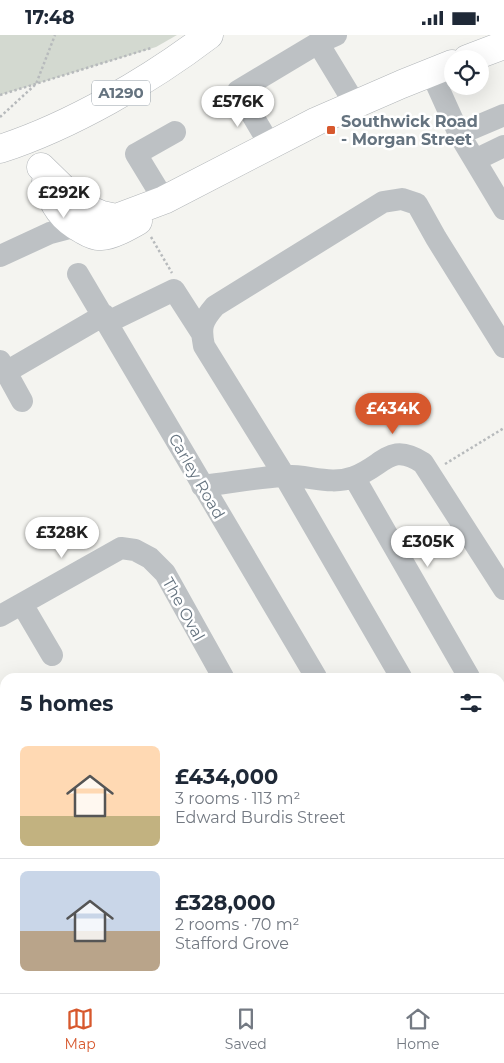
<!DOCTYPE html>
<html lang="en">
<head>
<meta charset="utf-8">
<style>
  body { margin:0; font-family:Montserrat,sans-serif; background:#f2f2f3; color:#1f2937; height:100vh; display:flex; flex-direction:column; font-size:19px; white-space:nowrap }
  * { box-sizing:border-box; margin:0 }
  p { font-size:16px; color:#747a83 }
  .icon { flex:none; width:28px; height:28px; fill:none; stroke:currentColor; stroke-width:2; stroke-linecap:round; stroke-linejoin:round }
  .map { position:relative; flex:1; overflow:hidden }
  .drawer { position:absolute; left:0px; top:638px; width:505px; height:321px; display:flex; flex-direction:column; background:#fff; border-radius:15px 15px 0 0; box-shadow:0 5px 20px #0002 }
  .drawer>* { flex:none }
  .buttons { position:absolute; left:444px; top:15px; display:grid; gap:10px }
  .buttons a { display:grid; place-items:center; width:45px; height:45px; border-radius:50%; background:#fff; box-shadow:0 5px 20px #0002; font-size:25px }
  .price { position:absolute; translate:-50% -42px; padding:0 11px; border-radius:18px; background:#fff; color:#222; font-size:16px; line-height:32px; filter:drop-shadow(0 1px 2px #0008) }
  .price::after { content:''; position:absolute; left:50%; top:30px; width:15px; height:11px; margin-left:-8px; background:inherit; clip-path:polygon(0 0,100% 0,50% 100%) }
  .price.active { background:#d7582d; color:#fff }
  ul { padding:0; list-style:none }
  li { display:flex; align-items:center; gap:15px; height:125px; padding:0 20px }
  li+li { border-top:1px solid #e0e1e3 }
  li span { display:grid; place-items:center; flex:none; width:140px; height:100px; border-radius:8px; color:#555 }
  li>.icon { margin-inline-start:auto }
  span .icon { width:60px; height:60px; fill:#fffc; stroke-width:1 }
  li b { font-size:21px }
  h2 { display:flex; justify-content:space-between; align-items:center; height:60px; padding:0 20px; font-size:21px }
  .status { display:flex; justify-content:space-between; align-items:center; height:35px; padding:0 25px; background:#fff; direction:ltr }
  .status svg { height:14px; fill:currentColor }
  .dock { display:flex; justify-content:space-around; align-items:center; height:70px; border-top:1px solid #e0e1e3; background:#fff; font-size:14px; color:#747a83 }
  .dock a { display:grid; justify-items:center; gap:2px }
  .dock .active { color:#d7582d }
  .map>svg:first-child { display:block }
  .green { fill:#d3d9d0 }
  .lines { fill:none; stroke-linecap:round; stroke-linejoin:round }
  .major-casing { stroke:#b1b5b8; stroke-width:29 }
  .path { stroke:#b7babc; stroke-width:2.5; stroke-dasharray:2.5 2.5; stroke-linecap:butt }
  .minor { stroke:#bdc1c4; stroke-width:22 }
  .major { stroke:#fff; stroke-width:28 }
  .poi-dot { fill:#d7582d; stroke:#fff; stroke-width:2 }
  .labels { text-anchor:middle; stroke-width:5; stroke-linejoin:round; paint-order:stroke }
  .shield { fill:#fff; stroke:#939da5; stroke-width:1 }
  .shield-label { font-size:15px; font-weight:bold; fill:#65737f }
  .poi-label { font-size:16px; font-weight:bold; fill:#65737f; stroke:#fff; text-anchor:start }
  .street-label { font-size:16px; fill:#65737f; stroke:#fff }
</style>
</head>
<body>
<div class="status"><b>17:48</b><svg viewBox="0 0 49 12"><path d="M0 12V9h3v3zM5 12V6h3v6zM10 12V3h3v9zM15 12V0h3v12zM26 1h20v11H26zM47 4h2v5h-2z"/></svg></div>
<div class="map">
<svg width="504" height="958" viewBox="0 0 504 958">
  <rect width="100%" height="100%" fill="#f4f4f0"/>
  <path class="green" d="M 0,0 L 177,0 L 156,12 L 0,60 Z
    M 500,877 L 504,879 L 504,958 L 0,958 L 0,935 L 5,933 L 5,954 L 500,954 Z"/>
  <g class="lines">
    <g class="major-casing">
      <path id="major" d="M 467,24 L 504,10
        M 0,114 C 71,91 150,45 209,0
        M 41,132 L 81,171 L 102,180 L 116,183 L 164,165 L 317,86 L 402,49 L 452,29
        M 46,147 C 53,170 62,184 83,195 C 88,198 96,202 102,201 C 112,201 129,191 138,186"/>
    </g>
    <path class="path" d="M 0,60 L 151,13
      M 0,82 L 36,49 L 55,0
      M 151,202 L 172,238
      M 445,429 L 504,393"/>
    <path class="minor" d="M 318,8 L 355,69
      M 431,37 L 459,99 L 504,174
      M 459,99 L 504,80
      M 270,110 L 238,56 L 318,8 L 336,0
      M 475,125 L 504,111
      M 164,165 L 136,119 L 175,97
      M 0,221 L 50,198 L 88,188
      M 78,239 L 316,642
      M 108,287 L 174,255 L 201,297
      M 0,326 L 22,366
      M 6,337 L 104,280
      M 354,442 L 469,642
      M 202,451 C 229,448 255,443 282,441 C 306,439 330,451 354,442 C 384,431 390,406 423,428 L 504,554
      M 22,569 L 52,620
      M 0,581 L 121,513 L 135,515 L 150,523 L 165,538 L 223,642
      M 401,642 L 284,440 L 204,311 C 200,292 202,286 215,271 L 383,167 L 402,164 L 417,169 L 436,203 L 504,312
      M 0,689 L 5,698
      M 500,698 L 504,705
      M 0,740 L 5,735
      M 0,762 L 5,771
      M 500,762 L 504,759
      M 0,817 L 5,814
      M 500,861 L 504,864
      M 0,880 L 5,878
      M 0,924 L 5,922"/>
    <use href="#major" class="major"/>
  </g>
  <rect class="poi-dot" x="326" y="90" width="10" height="10" rx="2.5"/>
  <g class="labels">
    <rect class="shield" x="92" y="45.5" width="58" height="25" rx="4"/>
    <g class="shield-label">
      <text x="121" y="63">A1290</text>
    </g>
    <g class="poi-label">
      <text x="341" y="92">Southwick Road<tspan x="341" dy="18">- Morgan Street</tspan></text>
    </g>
    <g class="street-label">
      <text transform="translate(197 441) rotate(60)" y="6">Carley Road</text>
      <text transform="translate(184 574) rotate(61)" y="6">The Oval</text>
    </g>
  </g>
</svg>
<div class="buttons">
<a><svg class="icon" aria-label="locate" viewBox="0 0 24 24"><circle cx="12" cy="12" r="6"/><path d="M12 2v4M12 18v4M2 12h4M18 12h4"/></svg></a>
</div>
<b class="price" style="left:238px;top:93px">£576K</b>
<b class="price" style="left:64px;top:184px">£292K</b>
<b class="price active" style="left:393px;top:400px">£434K</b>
<b class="price" style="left:62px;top:524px">£328K</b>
<b class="price" style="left:428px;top:533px">£305K</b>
<section class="drawer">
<h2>5 homes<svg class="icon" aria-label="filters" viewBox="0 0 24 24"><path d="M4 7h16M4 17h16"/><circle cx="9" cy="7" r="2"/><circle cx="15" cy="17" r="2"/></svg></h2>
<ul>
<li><span style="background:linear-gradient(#ffd9b3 70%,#c2b280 0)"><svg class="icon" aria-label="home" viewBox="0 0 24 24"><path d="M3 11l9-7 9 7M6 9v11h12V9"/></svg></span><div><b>£434,000</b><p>3 rooms · 113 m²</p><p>Edward Burdis Street</p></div></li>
<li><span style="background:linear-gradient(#c9d6e8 60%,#b9a48a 0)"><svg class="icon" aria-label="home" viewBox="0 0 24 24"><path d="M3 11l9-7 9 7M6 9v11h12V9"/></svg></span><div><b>£328,000</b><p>2 rooms · 70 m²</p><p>Stafford Grove</p></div></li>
</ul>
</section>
</div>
<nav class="dock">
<a class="active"><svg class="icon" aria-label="map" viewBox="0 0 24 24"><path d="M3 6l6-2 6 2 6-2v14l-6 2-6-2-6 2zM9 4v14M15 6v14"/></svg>Map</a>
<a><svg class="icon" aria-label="saved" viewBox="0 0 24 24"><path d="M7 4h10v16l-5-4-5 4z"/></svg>Saved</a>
<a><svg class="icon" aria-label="home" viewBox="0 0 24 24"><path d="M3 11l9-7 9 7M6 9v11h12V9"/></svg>Home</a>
</nav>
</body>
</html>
